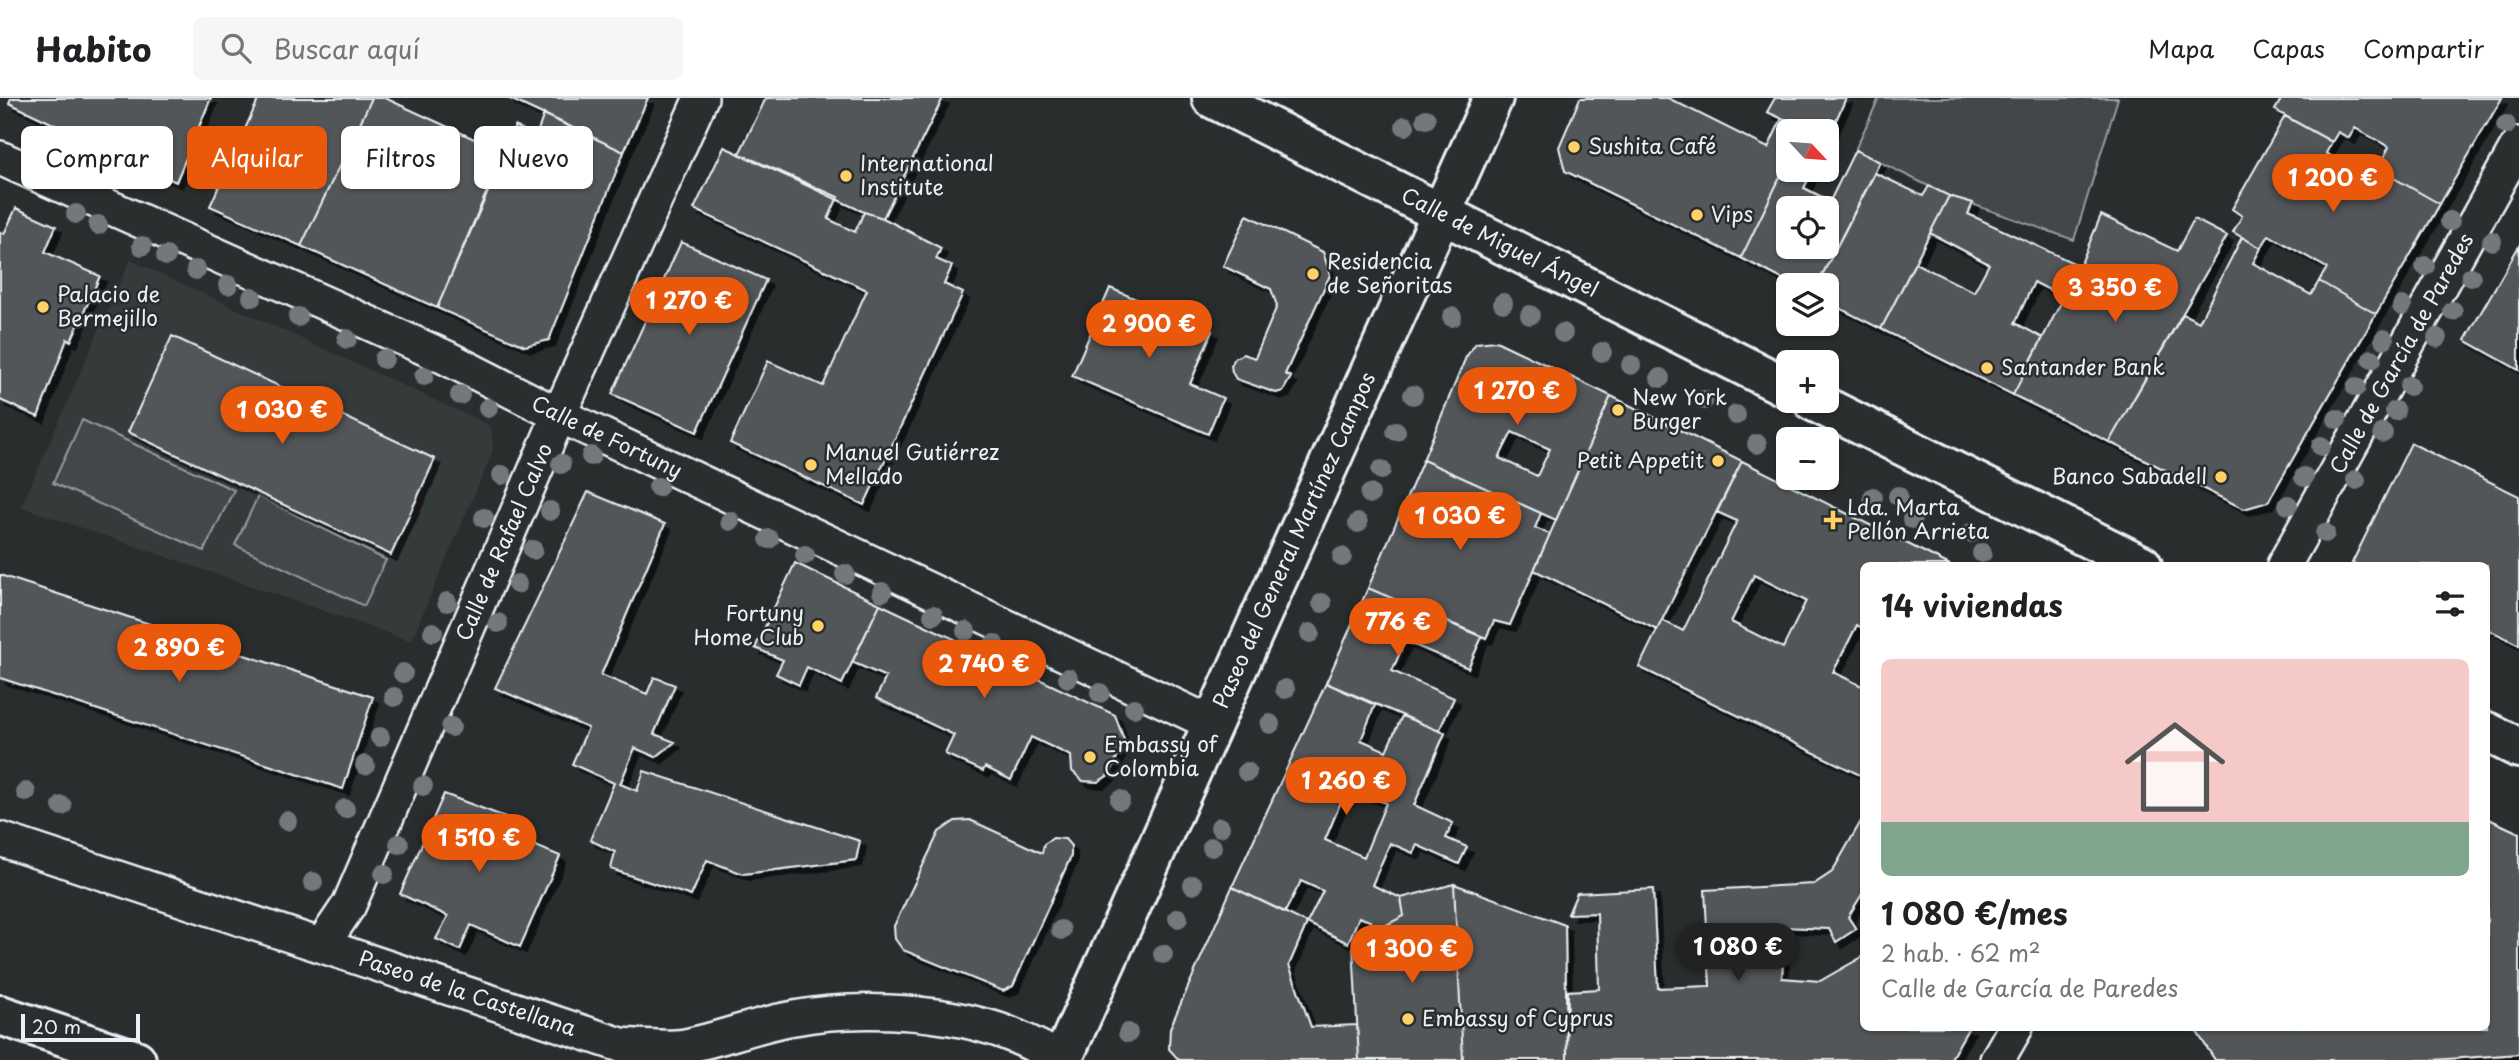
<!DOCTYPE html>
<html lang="es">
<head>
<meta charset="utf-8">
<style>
  body { margin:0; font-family:"Playpen Sans",sans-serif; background:#f6f6f6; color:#202124; height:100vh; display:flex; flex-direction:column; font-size:26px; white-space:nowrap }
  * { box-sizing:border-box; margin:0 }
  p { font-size:23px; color:#757577 }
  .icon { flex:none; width:38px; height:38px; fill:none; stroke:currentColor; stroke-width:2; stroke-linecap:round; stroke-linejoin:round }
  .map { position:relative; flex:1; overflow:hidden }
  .details { position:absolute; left:1860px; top:464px; width:630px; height:469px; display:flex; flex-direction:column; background:#fff; border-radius:10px; box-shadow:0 2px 5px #0004 }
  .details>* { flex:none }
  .hud { position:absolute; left:21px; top:28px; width:665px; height:63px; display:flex; gap:14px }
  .needle { width:46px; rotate:116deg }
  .controls { position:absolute; left:1776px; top:21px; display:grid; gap:14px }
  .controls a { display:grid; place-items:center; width:63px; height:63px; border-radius:10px; background:#fff; box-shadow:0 2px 5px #0004; font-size:35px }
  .scale { position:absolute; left:21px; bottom:18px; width:119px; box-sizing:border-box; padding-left:7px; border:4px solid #e8f1f8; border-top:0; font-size:19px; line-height:24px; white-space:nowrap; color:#e8f1f8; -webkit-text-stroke:5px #2a2d2e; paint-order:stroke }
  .price { position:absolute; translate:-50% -60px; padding:0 16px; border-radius:24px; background:#ea580c; color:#fff; font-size:23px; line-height:46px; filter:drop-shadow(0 2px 4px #0008) }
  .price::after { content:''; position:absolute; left:50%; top:42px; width:21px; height:16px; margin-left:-10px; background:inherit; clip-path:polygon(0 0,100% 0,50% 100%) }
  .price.current { background:#222; color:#fff }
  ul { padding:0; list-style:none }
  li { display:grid; align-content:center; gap:14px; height:371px; padding:0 21px }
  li+li { border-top:2px solid #e0e0e0 }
  li span { display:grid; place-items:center; height:217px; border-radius:10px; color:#555 }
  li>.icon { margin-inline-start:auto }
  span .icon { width:126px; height:126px; fill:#fffc; stroke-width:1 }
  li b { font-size:30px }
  h2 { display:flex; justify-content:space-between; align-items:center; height:84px; padding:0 21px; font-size:30px }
  .tag { padding:0 24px; border-radius:10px; background:#fff; box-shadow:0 2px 5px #0004; font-size:24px; line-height:63px }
  .tag.current { background:#ea580c; color:#fff }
  header { display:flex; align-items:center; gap:42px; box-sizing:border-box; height:98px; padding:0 35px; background:#fff; border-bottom:2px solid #e0e0e0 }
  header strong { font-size:33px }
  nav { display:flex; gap:38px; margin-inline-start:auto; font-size:24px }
  .search { width:490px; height:63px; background:#f6f6f6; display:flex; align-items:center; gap:18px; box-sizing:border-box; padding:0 24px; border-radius:10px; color:#757577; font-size:26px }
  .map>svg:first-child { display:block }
  .built { fill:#363a3b }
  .green { fill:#424648; stroke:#959ca0; stroke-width:2 }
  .building { fill:#535759; stroke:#e8f1f8; stroke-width:2; fill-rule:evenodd; filter:url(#shadow) }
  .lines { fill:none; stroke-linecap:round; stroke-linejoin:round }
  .minor-casing { stroke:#e8f1f8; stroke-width:38 }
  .tertiary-casing { stroke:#e8f1f8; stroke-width:44 }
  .trunk-casing { stroke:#e8f1f8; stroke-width:44 }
  .minor { stroke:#2a2d2e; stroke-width:33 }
  .tertiary { stroke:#2a2d2e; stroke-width:38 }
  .trunk { stroke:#2a2d2e; stroke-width:38 }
  .tree { fill:#73787b }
  .poi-dot { fill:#ffd166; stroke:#2a2d2e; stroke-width:2.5 }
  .labels { text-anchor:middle; stroke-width:5; stroke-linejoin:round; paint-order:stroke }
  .poi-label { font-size:21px; fill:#e8f1f8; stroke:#2a2d2e; text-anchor:start }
  .street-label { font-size:21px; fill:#e8f1f8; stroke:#2a2d2e }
</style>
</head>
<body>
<header>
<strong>Habito</strong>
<div class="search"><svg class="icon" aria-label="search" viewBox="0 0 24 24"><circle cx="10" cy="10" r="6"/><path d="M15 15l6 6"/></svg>Buscar aquí</div>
<nav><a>Mapa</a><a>Capas</a><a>Compartir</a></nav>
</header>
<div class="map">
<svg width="2519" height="962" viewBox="0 0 2519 962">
  <defs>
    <filter id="shadow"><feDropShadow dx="6" dy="6" stdDeviation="0" flood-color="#0009"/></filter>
  </defs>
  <rect width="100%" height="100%" fill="#2a2d2e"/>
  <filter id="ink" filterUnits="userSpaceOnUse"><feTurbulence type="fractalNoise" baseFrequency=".0143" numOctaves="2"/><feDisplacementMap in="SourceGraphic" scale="14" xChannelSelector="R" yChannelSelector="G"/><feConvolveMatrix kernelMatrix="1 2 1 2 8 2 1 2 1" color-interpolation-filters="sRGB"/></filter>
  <g filter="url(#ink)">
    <path class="built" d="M 130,162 L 491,328 L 493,353 L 411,543 L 21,409 Z"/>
    <path class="green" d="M 1879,0 L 2118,0 L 2074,142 L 1949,98 L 1855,52 Z
      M 82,322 L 234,392 L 204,453 L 53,385 Z
      M 258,398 L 386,462 L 364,508 L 235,447 Z"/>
    <path class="building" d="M 11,0 L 211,0 L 176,84 L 9,5 Z
      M 259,0 L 372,0 L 301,148 L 210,108 Z
      M 372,0 L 385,0 L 505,55 L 437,210 L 301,148 Z
      M 508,0 L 648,0 L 624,54 Z
      M 766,0 L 943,0 L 883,120 L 864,114 L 739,56 Z
      M 1580,0 L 1668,0 L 1768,50 L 1782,20 L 1805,29 L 1803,33 L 1788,33 L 1788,63 L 1741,160 L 1565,73 L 1559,49 Z
      M 1775,0 L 1846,0 L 1828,40 L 1827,33 L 1811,33 L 1767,14 Z
      M 2282,0 L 2502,0 L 2440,106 L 2378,71 L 2389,49 L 2355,30 L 2349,40 L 2338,34 L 2332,44 L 2275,12 Z
      M 544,16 L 624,54 L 549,242 L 525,248 L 437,210 L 515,28 L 536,38 Z
      M 2285,18 L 2332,44 L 2326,55 L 2371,81 L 2378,71 L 2440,106 L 2376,216 L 2319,183 L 2327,170 L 2269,137 L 2261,150 L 2233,134 L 2242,118 L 2232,111 Z
      M 724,49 L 838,99 L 828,121 L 855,134 L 864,114 L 883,120 L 941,150 L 936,161 L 952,168 L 944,186 L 963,195 L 864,407 L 730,345 L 768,263 L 823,288 L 867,192 L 694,111 Z
      M 1855,52 L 1880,64 L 1817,187 L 1794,187 L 1741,160 L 1788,63 L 1788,72 L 1813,72 L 1804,90 L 1830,103 ZM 1788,110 L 1827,110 L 1827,149 L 1788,149 Z
      M 1875,75 L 1923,98 L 1929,88 L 1949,98 L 1881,231 L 1827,204 L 1827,187 L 1817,187 Z
      M 1949,98 L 1973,105 L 1968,116 L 2080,168 L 2063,199 L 2034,184 L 2015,225 L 2043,240 L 2013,297 L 1881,231 L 1915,165 L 1974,194 L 1989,166 L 1930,135 Z
      M 16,110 L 56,128 L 45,154 L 100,178 L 71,243 L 67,241 L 38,319 L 0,302 L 0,134 L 4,136 Z
      M 1247,117 L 1323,154 L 1330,177 L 1285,276 L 1291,279 L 1283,293 L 1276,295 L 1236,281 L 1232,274 L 1231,267 L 1235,260 L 1243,256 L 1255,260 L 1277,208 L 1271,191 L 1223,168 Z
      M 2101,117 L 2177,153 L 2194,121 L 2227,138 L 2109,344 L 2013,297 L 2080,168 Z
      M 2242,139 L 2261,150 L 2253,165 L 2311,197 L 2319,183 L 2376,216 L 2268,404 L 2244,411 L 2109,344 L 2183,216 L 2199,224 Z
      M 681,144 L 766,182 L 697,334 L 612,296 Z
      M 2519,148 L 2519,272 L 2465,242 Z
      M 1110,190 L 1212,233 L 1190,286 L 1223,300 L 1208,336 L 1072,278 Z
      M 172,238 L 435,361 L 391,457 L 128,334 Z
      M 1496,243 L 1611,298 L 1556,422 L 1423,362 L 1466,259 L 1476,245 ZM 1512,334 L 1550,351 L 1537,378 L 1499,360 Z
      M 1611,298 L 1742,363 L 1657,532 L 1534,472 Z
      M 2411,345 L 2519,398 L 2519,547 L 2487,531 L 2487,467 L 2357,467 L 2352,465 Z
      M 1423,362 L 1541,415 L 1535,430 L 1550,436 L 1510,527 L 1494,523 L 1486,540 L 1368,490 Z
      M 1742,363 L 1950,467 L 1864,467 L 1864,531 L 1857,527 L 1833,574 L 1864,589 L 1864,679 L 1639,569 L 1662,522 L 1683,533 L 1737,423 L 1717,414 ZM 1754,477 L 1806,503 L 1783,550 L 1731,524 Z
      M 588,394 L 665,426 L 601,577 L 647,596 L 654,579 L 675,587 L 654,636 L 675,644 L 656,659 L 635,650 L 620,686 L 637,693 L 644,673 L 860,743 L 856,762 L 743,776 L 707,762 L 691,798 L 611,771 L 615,754 L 590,742 L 614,685 L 572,666 L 588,630 L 495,590 Z
      M 795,465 L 880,506 L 842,586 L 807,569 L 799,587 L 776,576 L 783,562 L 755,550 Z
      M 0,477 L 373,599 L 343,691 L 0,580 Z
      M 1368,490 L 1482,539 L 1468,570 L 1405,543 L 1392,573 L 1454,600 L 1439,633 L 1326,585 Z
      M 880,506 L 1115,617 L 1124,642 L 1110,676 L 1098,684 L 1083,683 L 1072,673 L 1071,658 L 1031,639 L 1011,682 L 985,669 L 983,673 L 945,656 L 954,637 L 876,600 L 886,579 L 852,564 Z
      M 1326,585 L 1375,607 L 1361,642 L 1386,653 L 1402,618 L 1445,635 L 1414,707 L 1453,725 L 1446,740 L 1467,749 L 1459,766 L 1417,747 L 1413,755 L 1390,745 L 1372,787 L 1401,800 L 1404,818 L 1386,827 L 1377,835 L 1370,823 L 1359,819 L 1348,845 L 1307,825 L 1323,793 L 1301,783 L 1285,814 L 1232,789 ZM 1347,689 L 1386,705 L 1364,759 L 1325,742 Z
      M 444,696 L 521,725 L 514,739 L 560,758 L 520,849 L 471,827 L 460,852 L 436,841 L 448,818 L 400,796 Z
      M 1864,718 L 1864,793 L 1848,819 L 1856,831 L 1836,844 L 1829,831 L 1785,829 L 1782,880 L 1820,883 L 1864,858 L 1864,929 L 1969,929 L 1950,962 L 1567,962 L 1568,893 L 1599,891 L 1597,815 L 1568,816 L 1577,795 L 1653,791 L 1658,890 L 1710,888 L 1705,792 L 1814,786 L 1832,774 Z
      M 2487,720 L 2519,735 L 2519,956 L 2433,962 L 2215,962 L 2195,931 L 2196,929 L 2487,929 Z
      M 970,722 L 1042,755 L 1044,746 L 1053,740 L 1065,741 L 1071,748 L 1071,758 L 1013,888 L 1003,893 L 903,852 L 895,841 L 894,828 L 939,734 L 955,723 Z
      M 1454,786 L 1565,827 L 1567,962 L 1463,962 Z
      M 1454,786 L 1463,962 L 1359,962 L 1353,846 L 1387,845 L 1386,827 L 1404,818 L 1401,800 Z
      M 1232,789 L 1307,825 L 1289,867 L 1311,929 L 1357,927 L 1359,962 L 1179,962 L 1169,951 L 1170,930 Z"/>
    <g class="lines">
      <g class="minor-casing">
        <g id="minor">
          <path id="s1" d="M 0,60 L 445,259 L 559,317 L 1213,626"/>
          <path id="s2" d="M 2284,467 L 2519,46"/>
          <path id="s3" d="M 0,741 L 621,947 C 642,948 664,951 685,948 C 722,941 757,926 794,920 C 851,909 929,912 985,928 C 1013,935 1039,950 1064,962"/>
          <path id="s4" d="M 322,847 L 349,807 L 559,317 L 701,0"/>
          <path d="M 1997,962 L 2016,929"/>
        </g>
      </g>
      <g class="tertiary-casing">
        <g id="tertiary">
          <path id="s5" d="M 1212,0 L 1788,290"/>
          <path d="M 1813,303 L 2142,467"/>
          <path d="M 2487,634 L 2519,650"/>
          <path id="s6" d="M 1062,962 L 1493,0"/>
        </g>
      </g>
      <g class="trunk-casing">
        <path id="trunk" d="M 0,917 L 136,962"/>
      </g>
      <use href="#minor" class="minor"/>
      <use href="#tertiary" class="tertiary"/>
      <use href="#trunk" class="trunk"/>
    </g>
    <g class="tree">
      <circle cx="1426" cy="21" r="10"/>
      <circle cx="2506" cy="27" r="10"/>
      <circle cx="1405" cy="28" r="10"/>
      <circle cx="76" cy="116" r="10"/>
      <circle cx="2450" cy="123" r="10"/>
      <circle cx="98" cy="127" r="10"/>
      <circle cx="2492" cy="143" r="10"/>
      <circle cx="142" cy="148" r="10"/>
      <circle cx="166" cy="158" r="10"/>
      <circle cx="2425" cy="168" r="10"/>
      <circle cx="196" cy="172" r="10"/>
      <circle cx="2471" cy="179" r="10"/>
      <circle cx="228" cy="187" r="10"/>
      <circle cx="252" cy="199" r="10"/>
      <circle cx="1503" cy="205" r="10"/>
      <circle cx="2402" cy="208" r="10"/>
      <circle cx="2453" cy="213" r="10"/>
      <circle cx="1530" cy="217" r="10"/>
      <circle cx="298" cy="219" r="10"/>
      <circle cx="1452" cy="219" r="10"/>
      <circle cx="1563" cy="235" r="10"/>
      <circle cx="2437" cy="240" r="10"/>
      <circle cx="347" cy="241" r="10"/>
      <circle cx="2384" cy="241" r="10"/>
      <circle cx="1602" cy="254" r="10"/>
      <circle cx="384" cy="261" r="10"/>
      <circle cx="2372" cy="261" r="10"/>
      <circle cx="1631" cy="267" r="10"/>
      <circle cx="424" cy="278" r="10"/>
      <circle cx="1660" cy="280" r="10"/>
      <circle cx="2409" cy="288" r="10"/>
      <circle cx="2356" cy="289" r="10"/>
      <circle cx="460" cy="297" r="10"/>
      <circle cx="1413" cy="297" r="10"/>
      <circle cx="1704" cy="302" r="10"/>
      <circle cx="488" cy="310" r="10"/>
      <circle cx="2395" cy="313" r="10"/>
      <circle cx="1736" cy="317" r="10"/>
      <circle cx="2337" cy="321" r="10"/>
      <circle cx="1396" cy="333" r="10"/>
      <circle cx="2383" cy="335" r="10"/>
      <circle cx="1757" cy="346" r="10"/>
      <circle cx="2321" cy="348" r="10"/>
      <circle cx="591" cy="358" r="10"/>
      <circle cx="561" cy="366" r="10"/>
      <circle cx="1381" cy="372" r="10"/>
      <circle cx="502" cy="377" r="10"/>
      <circle cx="2304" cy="379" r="10"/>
      <circle cx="2356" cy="382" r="10"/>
      <circle cx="658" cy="389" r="10"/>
      <circle cx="1370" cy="396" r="10"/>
      <circle cx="1898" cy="398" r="10"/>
      <circle cx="1873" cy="399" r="10"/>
      <circle cx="2288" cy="407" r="10"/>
      <circle cx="550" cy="413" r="10"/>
      <circle cx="484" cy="420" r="10"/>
      <circle cx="1912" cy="421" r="10"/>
      <circle cx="730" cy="423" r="10"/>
      <circle cx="1358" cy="425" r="10"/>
      <circle cx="1971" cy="435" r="10"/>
      <circle cx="2325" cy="435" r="10"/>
      <circle cx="769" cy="441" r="10"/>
      <circle cx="533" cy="452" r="10"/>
      <circle cx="1982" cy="455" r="10"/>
      <circle cx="805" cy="457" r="10"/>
      <circle cx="1342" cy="459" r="10"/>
      <circle cx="845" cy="476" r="10"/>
      <circle cx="517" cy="486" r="10"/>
      <circle cx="882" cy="494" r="10"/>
      <circle cx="447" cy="504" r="10"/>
      <circle cx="1322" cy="505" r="10"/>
      <circle cx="933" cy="517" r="10"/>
      <circle cx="498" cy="525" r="10"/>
      <circle cx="966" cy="533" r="10"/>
      <circle cx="433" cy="534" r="10"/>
      <circle cx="1310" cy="535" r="10"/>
      <circle cx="994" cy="546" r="10"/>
      <circle cx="1030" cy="562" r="10"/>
      <circle cx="403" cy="575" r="10"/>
      <circle cx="1068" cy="580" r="10"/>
      <circle cx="1285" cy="591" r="10"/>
      <circle cx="1100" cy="595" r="10"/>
      <circle cx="394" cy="599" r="10"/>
      <circle cx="1134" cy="610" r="10"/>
      <circle cx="1270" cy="626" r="10"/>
      <circle cx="451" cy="629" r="10"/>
      <circle cx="380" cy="639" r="10"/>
      <circle cx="365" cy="667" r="10"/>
      <circle cx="1247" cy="674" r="10"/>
      <circle cx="423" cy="688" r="10"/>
      <circle cx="26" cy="694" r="10"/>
      <circle cx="1120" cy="702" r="10"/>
      <circle cx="62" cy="708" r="10"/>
      <circle cx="345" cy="711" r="10"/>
      <circle cx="287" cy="723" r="10"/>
      <circle cx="1220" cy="729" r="10"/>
      <circle cx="399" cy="746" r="10"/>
      <circle cx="1212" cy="749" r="10"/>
      <circle cx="384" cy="776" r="10"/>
      <circle cx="313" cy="784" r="10"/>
      <circle cx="1193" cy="787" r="10"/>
      <circle cx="1178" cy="820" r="10"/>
      <circle cx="1061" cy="832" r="10"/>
      <circle cx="1163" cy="856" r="10"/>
      <circle cx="1128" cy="935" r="10"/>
    </g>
  </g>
  <g class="poi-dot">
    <circle cx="1574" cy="49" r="7"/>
    <circle cx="846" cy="78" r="7"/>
    <circle cx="1697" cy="117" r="7"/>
    <circle cx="1313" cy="176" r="7"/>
    <circle cx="43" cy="209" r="7"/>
    <circle cx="1987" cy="270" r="7"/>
    <circle cx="1618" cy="312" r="7"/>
    <circle cx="1718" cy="363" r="7"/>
    <circle cx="811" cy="367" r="7"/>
    <circle cx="2221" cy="379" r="7"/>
    <path d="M1829.5 411.5h7v7h7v7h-7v7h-7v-7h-7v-7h7z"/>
    <circle cx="818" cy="528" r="7"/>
    <circle cx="1090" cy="659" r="7"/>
    <circle cx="1408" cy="921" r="7"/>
  </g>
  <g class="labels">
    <g class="poi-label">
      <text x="1588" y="56">Sushita Café</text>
      <text x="860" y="73">International<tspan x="860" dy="24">Institute</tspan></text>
      <text x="1711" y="124">Vips</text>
      <text x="1327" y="171">Residencia<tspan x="1327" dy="24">de Señoritas</tspan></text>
      <text x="57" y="204">Palacio de<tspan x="57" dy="24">Bermejillo</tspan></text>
      <text x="2001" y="277">Santander Bank</text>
      <text x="1632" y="307">New York<tspan x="1632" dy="24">Burger</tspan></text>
      <text x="825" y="362">Manuel Gutiérrez<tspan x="825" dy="24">Mellado</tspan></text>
      <text x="1704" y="370" text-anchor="end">Petit Appetit</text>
      <text x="2207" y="386" text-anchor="end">Banco Sabadell</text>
      <text x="1847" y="417">Lda. Marta<tspan x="1847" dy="24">Pellón Arrieta</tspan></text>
      <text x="804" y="523" text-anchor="end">Fortuny<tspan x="804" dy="24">Home Club</tspan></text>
      <text x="1104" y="654">Embassy of<tspan x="1104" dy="24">Colombia</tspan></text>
      <text x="1422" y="928">Embassy of Cyprus</text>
    </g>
    <g class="street-label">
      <text dy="7" stroke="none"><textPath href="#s5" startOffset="322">Calle de Miguel Ángel</textPath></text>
      <text dy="7" stroke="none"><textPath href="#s2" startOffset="242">Calle de García de Paredes</textPath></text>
      <text dy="7" stroke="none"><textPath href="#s1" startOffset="668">Calle de Fortuny</textPath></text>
      <text dy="7" stroke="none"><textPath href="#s6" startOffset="569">Paseo del General Martínez Campos</textPath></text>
      <text dy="7" stroke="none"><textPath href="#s4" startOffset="443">Calle de Rafael Calvo</textPath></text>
      <text dy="7" stroke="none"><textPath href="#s3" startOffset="492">Paseo de la Castellana</textPath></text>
    </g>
  </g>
</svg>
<div class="controls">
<a><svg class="needle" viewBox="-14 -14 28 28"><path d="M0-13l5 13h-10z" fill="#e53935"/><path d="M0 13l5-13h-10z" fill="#757577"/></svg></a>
<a><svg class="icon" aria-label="locate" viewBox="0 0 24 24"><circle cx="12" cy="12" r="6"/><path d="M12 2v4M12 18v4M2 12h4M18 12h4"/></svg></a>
<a><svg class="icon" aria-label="layers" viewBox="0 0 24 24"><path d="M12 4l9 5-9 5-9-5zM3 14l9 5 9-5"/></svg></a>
<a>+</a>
<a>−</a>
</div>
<div class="scale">20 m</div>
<b class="price" style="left:2333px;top:116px">1 200 €</b>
<b class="price" style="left:2115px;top:226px">3 350 €</b>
<b class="price" style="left:689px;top:239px">1 270 €</b>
<b class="price" style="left:1149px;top:262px">2 900 €</b>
<b class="price" style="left:1517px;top:329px">1 270 €</b>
<b class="price" style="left:282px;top:348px">1 030 €</b>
<b class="price" style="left:1460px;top:454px">1 030 €</b>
<b class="price" style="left:1398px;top:560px">776 €</b>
<b class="price" style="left:179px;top:586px">2 890 €</b>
<b class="price" style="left:984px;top:602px">2 740 €</b>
<b class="price" style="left:1346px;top:719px">1 260 €</b>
<b class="price" style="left:479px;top:776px">1 510 €</b>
<b class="price current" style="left:1738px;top:885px">1 080 €</b>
<b class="price" style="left:1412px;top:887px">1 300 €</b>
<div class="hud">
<a class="tag">Comprar</a>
<a class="tag current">Alquilar</a>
<a class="tag">Filtros</a>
<a class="tag">Nuevo</a>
</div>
<section class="details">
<h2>14 viviendas<svg class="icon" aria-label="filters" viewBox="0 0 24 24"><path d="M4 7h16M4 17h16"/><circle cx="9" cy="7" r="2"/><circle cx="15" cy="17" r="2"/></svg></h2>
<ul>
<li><span style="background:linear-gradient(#f6c9c9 75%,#7fa58c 0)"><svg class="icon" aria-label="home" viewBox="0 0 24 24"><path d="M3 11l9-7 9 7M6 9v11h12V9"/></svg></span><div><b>1 080 €/mes</b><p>2 hab. · 62 m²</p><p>Calle de García de Paredes</p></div></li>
</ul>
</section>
</div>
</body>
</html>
